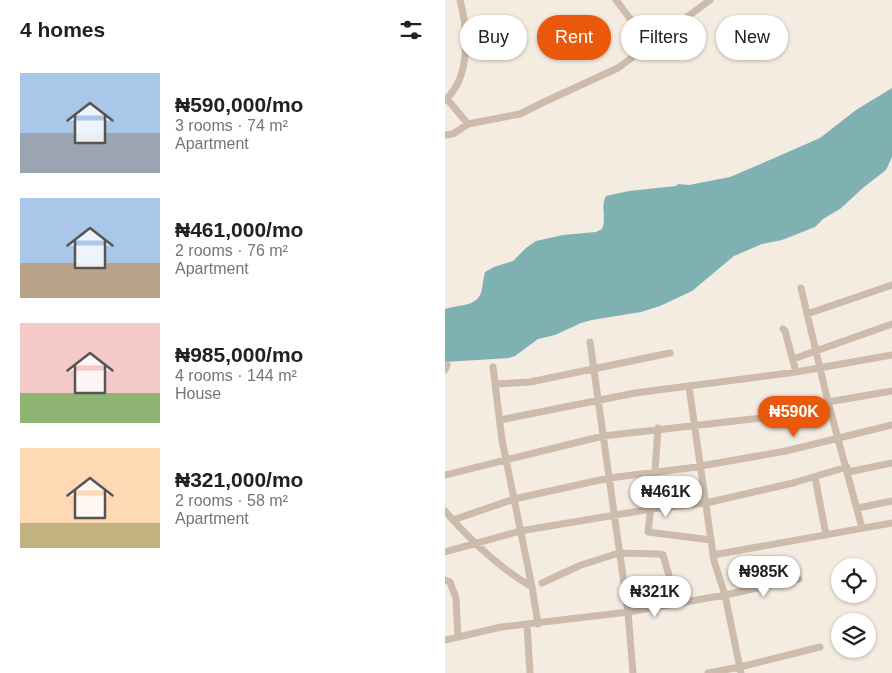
<!DOCTYPE html>
<html lang="en">
<head>
<meta charset="utf-8">
<style>
  body { margin:0; font-family:Helvetica,sans-serif; background:#f2f2f2; color:#202124; height:100vh; display:flex; flex-direction:column; font-size:19px; white-space:nowrap }
  * { box-sizing:border-box; margin:0 }
  p { font-size:16px; color:#757577 }
  .icon { flex:none; width:28px; height:28px; fill:none; stroke:currentColor; stroke-width:2; stroke-linecap:round; stroke-linejoin:round }
  .map { position:relative; flex:1; overflow:hidden }
  .side { display:flex; flex-direction:column; background:#fff; width:445px }
  .side>* { flex:none }
  .top-card { position:absolute; left:15px; top:15px; width:356px; height:45px; display:flex; gap:10px }
  .fabs { position:absolute; left:386px; top:558px; display:grid; gap:10px }
  .fabs a { display:grid; place-items:center; width:45px; height:45px; border-radius:50%; background:#fff; box-shadow:0 1px 4px #0004; font-size:25px }
  .price { position:absolute; translate:-50% -42px; padding:0 11px; border-radius:18px; background:#fff; color:#222; font-size:16px; line-height:32px; filter:drop-shadow(0 1px 2px #0008) }
  .price::after { content:''; position:absolute; left:50%; top:30px; width:15px; height:11px; margin-left:-8px; background:inherit; clip-path:polygon(0 0,100% 0,50% 100%) }
  .price.on { background:#ea580c; color:#fff }
  ul { padding:0; list-style:none }
  li { display:flex; align-items:center; gap:15px; height:125px; padding:0 20px }
  li span { display:grid; place-items:center; flex:none; width:140px; height:100px; border-radius:0px; color:#555 }
  li>.icon { margin-inline-start:auto }
  span .icon { width:60px; height:60px; fill:#fffc; stroke-width:1 }
  li b { font-size:21px }
  h2 { display:flex; justify-content:space-between; align-items:center; height:60px; padding:0 20px; font-size:21px }
  .chip { padding:0 18px; border-radius:22px; background:#fff; box-shadow:0 1px 4px #0004; font-size:18px; line-height:45px }
  .chip.on { background:#ea580c; color:#fff }
  main { display:flex; flex:1; min-height:0 }
  .map>svg:first-child { display:block }
  .water { fill:#7fb0b2 }
  .lines { fill:none; stroke-linecap:round; stroke-linejoin:round }
  .minor { stroke:#cdbbac; stroke-width:7 }
</style>
</head>
<body>
<main>
<section class="side">
<h2>4 homes<svg class="icon" aria-label="filters" viewBox="0 0 24 24"><path d="M4 7h16M4 17h16"/><circle cx="9" cy="7" r="2"/><circle cx="15" cy="17" r="2"/></svg></h2>
<ul>
<li><span style="background:linear-gradient(#a9c7e8 60%,#9aa5b1 0)"><svg class="icon" aria-label="home" viewBox="0 0 24 24"><path d="M3 11l9-7 9 7M6 9v11h12V9"/></svg></span><div><b>₦590,000/mo</b><p>3 rooms · 74 m²</p><p>Apartment</p></div></li>
<li><span style="background:linear-gradient(#a9c7e8 65%,#b9a48a 0)"><svg class="icon" aria-label="home" viewBox="0 0 24 24"><path d="M3 11l9-7 9 7M6 9v11h12V9"/></svg></span><div><b>₦461,000/mo</b><p>2 rooms · 76 m²</p><p>Apartment</p></div></li>
<li><span style="background:linear-gradient(#f6c9c9 70%,#8fb573 0)"><svg class="icon" aria-label="home" viewBox="0 0 24 24"><path d="M3 11l9-7 9 7M6 9v11h12V9"/></svg></span><div><b>₦985,000/mo</b><p>4 rooms · 144 m²</p><p>House</p></div></li>
<li><span style="background:linear-gradient(#ffd9b3 75%,#c2b280 0)"><svg class="icon" aria-label="home" viewBox="0 0 24 24"><path d="M3 11l9-7 9 7M6 9v11h12V9"/></svg></span><div><b>₦321,000/mo</b><p>2 rooms · 58 m²</p><p>Apartment</p></div></li>
</ul>
</section>
<div class="map">
<svg width="447" height="673" viewBox="0 0 447 673">
  <rect width="100%" height="100%" fill="#f4ebe1"/>
  <path class="water" d="M 447,88 L 447,157 L 441,170 L 419,187 L 395,209 L 378,219 L 370,227 L 337,240 L 317,244 L 289,256 L 247,291 L 215,306 L 196,312 L 147,320 L 136,323 L 110,335 L 93,339 L 70,356 L 64,358 L 0,362 L 0,309 C 12,305 31,307 36,293 C 38,286 38,279 40,272 L 49,267 L 68,261 L 81,248 L 91,241 L 118,235 L 151,232 L 157,229 C 162,218 155,207 161,196 L 184,191 L 231,186 L 233,184 L 244,185 L 285,177 L 327,159 L 375,138 L 411,110 Z"/>
  <g class="lines">
    <path class="minor" d="M 171,0 L 205,45
      M 2,99 L 23,124
      M 0,100 C 26,78 23,30 15,0
      M 0,135 L 8,134 L 23,124 L 75,114 L 99,102 L 173,68 L 265,0
      M 356,288 L 383,402 L 417,528
      M 362,314 L 447,285
      M 338,329 L 340,331 L 351,372
      M 145,342 L 183,612 L 188,673
      M 348,359 L 447,324
      M 48,367 L 57,440 L 87,587 L 93,624
      M 0,370 L 2,365
      M 50,384 L 85,382 L 225,353
      M 244,387 L 269,561 L 280,595 L 296,673
      M 55,420 L 190,393 L 351,372 L 447,355
      M 213,428 L 210,472 L 203,532 L 266,540
      M 403,472 L 447,463
      M 0,475 L 158,436 L 316,418 L 362,408 L 383,402 L 447,391
      M 370,477 L 381,535
      M 413,508 L 447,501
      M 0,511 C 25,540 54,568 87,587
      M 8,520 L 69,499 L 164,478 L 244,468 L 341,451 L 447,425
      M 0,552 L 75,531 L 206,509 L 261,503 L 348,483 L 402,467
      M 268,555 L 447,523
      M 0,580 L 5,582 L 11,598 L 13,637
      M 97,583 L 136,565 L 174,553 L 214,554 L 218,555 L 232,603
      M 82,625 L 85,673
      M 0,640 L 56,627 L 183,612 L 280,595 L 354,579
      M 263,673 L 295,667 L 375,647"/>
  </g>
</svg>
<div class="fabs">
<a><svg class="icon" aria-label="locate" viewBox="0 0 24 24"><circle cx="12" cy="12" r="6"/><path d="M12 2v4M12 18v4M2 12h4M18 12h4"/></svg></a>
<a><svg class="icon" aria-label="layers" viewBox="0 0 24 24"><path d="M12 4l9 5-9 5-9-5zM3 14l9 5 9-5"/></svg></a>
</div>
<b class="price on" style="left:349px;top:438px">₦590K</b>
<b class="price" style="left:221px;top:518px">₦461K</b>
<b class="price" style="left:319px;top:598px">₦985K</b>
<b class="price" style="left:210px;top:618px">₦321K</b>
<div class="top-card">
<a class="chip">Buy</a>
<a class="chip on">Rent</a>
<a class="chip">Filters</a>
<a class="chip">New</a>
</div>
</div>
</main>
</body>
</html>
